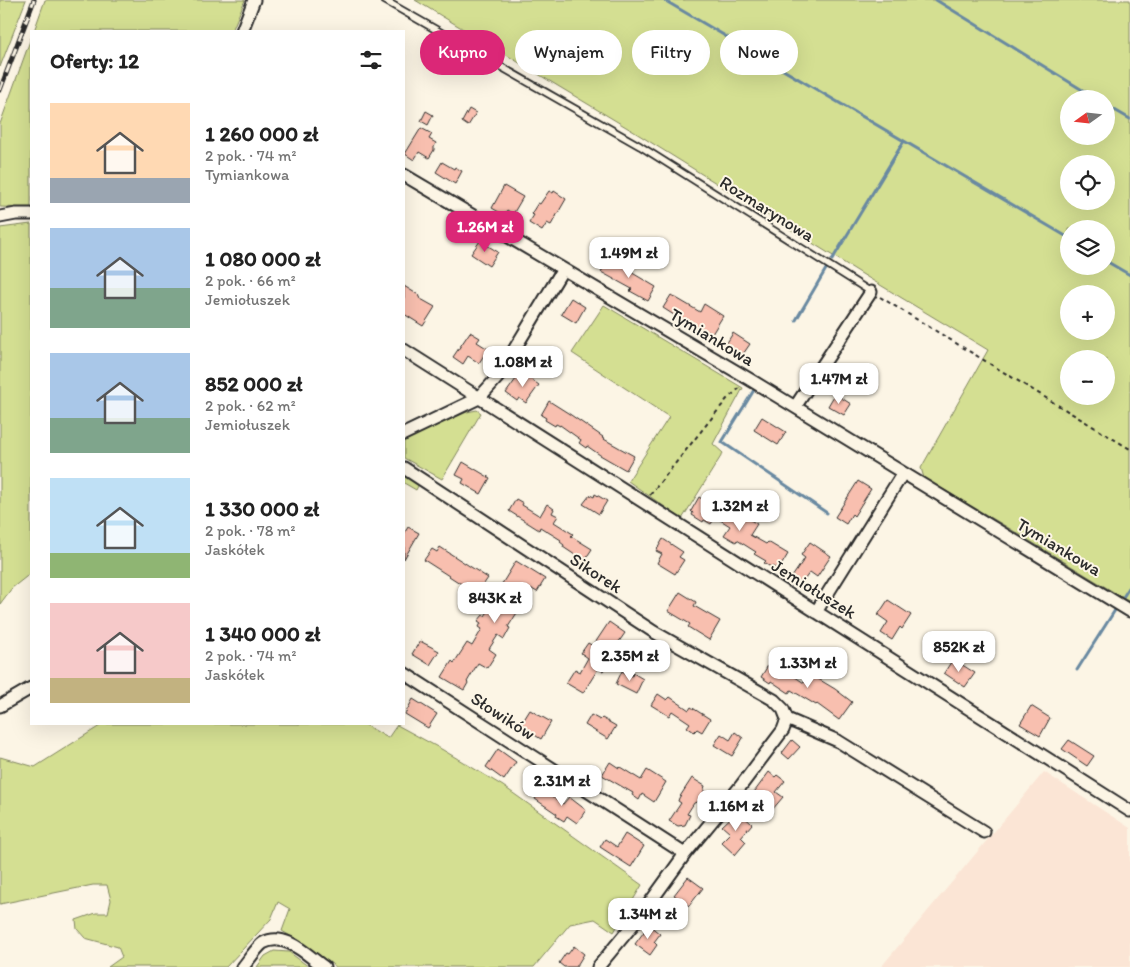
<!DOCTYPE html>
<html lang="pl">
<head>
<meta charset="utf-8">
<style>
  body { margin:0; font-family:Itim,sans-serif; background:#f2f2f2; color:#222; height:100vh; display:flex; flex-direction:column; font-size:19px; white-space:nowrap }
  * { box-sizing:border-box; margin:0 }
  p { font-size:16px; color:#767676 }
  .icon { flex:none; width:28px; height:28px; fill:none; stroke:currentColor; stroke-width:2; stroke-linecap:round; stroke-linejoin:round }
  .map { position:relative; flex:1; overflow:hidden }
  .drawer { position:absolute; left:30px; top:30px; width:375px; height:695px; display:flex; flex-direction:column; background:#fff; border-radius:0px; box-shadow:0 5px 20px #0002 }
  .drawer>* { flex:none }
  .banner { position:absolute; left:420px; top:30px; width:475px; height:45px; display:flex; gap:10px }
  .needle { width:32px; rotate:255deg }
  .tools { position:absolute; left:1060px; top:90px; display:grid; gap:10px }
  .tools a { display:grid; place-items:center; width:55px; height:55px; border-radius:50%; background:#fff; box-shadow:0 5px 20px #0002; font-size:25px }
  .price { position:absolute; translate:-50% -42px; padding:0 11px; border-radius:10px; background:#fff; color:#222; font-size:16px; line-height:32px; filter:drop-shadow(0 1px 2px #0008) }
  .price::after { content:''; position:absolute; left:50%; top:30px; width:15px; height:11px; margin-left:-8px; background:inherit; clip-path:polygon(0 0,100% 0,50% 100%) }
  .price.on { background:#db2777; color:#fff }
  ul { padding:0; list-style:none }
  li { display:flex; align-items:center; gap:15px; height:125px; padding:0 20px }
  li span { display:grid; place-items:center; flex:none; width:140px; height:100px; border-radius:0px; color:#555 }
  li>.icon { margin-inline-start:auto }
  span .icon { width:60px; height:60px; fill:#fffc; stroke-width:1 }
  li b { font-size:21px }
  h2 { display:flex; justify-content:space-between; align-items:center; height:60px; padding:0 20px; font-size:21px }
  .chip { padding:0 18px; border-radius:22px; background:#fff; box-shadow:0 5px 20px #0002; font-size:18px; line-height:45px }
  .chip.on { background:#db2777; color:#fff }
  .map>svg:first-child { display:block }
  .built { fill:#fbe5d5 }
  .green { fill:#d4df92; stroke:#80855e; fill-rule:evenodd }
  .lines { fill:none; stroke-linecap:round; stroke-linejoin:round }
  .stream { stroke:#6989a1; stroke-width:3 }
  .building { fill:#f8bfaf; stroke:#2b2b2b }
  .lane-casing { stroke:#2b2b2b; stroke-width:9 }
  .street-casing { stroke:#2b2b2b; stroke-width:15 }
  .path { stroke:#2b2b2b; stroke-width:2; stroke-dasharray:4 4; stroke-linecap:butt }
  .lane { stroke:#fcf5e5; stroke-width:5.5 }
  .street { stroke:#fcf5e5; stroke-width:11 }
  .rail-casing { stroke:#2b2b2b; stroke-width:5 }
  .rail { stroke:#fcf5e5; stroke-width:3; stroke-dasharray:9; stroke-linecap:butt }
  .labels { text-anchor:middle; stroke-width:4; stroke-linejoin:round; paint-order:stroke }
  .street-label { font-size:18px; fill:#2b2b2b; stroke:#fcf5e5 }
</style>
</head>
<body>
<div class="map">
<svg width="1130" height="967" viewBox="0 0 1130 967">
  <rect width="100%" height="100%" fill="#fcf5e5"/>
  <filter id="ink" filterUnits="userSpaceOnUse"><feTurbulence type="fractalNoise" baseFrequency=".02" numOctaves="2"/><feDisplacementMap in="SourceGraphic" scale="10" xChannelSelector="R" yChannelSelector="G"/><feConvolveMatrix kernelMatrix="1 2 1 2 8 2 1 2 1" color-interpolation-filters="sRGB"/></filter>
  <g filter="url(#ink)">
    <path class="built" d="M 1044,772 L 1130,828 L 1130,967 L 881,967 Z"/>
    <path class="green" d="M 0,0 L 26,0 L 0,67 Z
      M 45,0 L 245,0 L 232,31 L 34,31 Z
      M 415,0 L 1130,0 L 1130,602 L 1007,527 L 924,478 L 921,468 L 988,350 L 862,274 L 631,130 ZM 1069,99 L 1106,99 L 1106,136 L 1069,136 ZM 1069,164 L 1106,164 L 1106,201 L 1069,201 ZM 1069,229 L 1106,229 L 1106,266 L 1069,266 ZM 1069,294 L 1106,294 L 1106,331 L 1069,331 ZM 1069,359 L 1106,359 L 1106,396 L 1069,396 Z
      M 31,38 L 31,208 L 0,207 L 0,124 Z
      M 31,224 L 31,573 L 12,588 L 0,604 L 0,228 Z
      M 604,305 L 743,388 L 713,444 L 723,453 L 682,519 L 628,481 L 669,417 L 572,353 Z
      M 477,410 L 481,413 L 442,479 L 404,458 L 404,442 L 407,439 L 467,412 Z
      M 404,475 L 419,484 L 416,490 L 404,483 Z
      M 103,724 L 364,724 L 388,738 L 397,725 L 443,750 L 503,786 L 642,885 L 614,932 L 595,919 L 570,924 L 534,967 L 336,967 L 304,944 L 282,931 L 290,909 L 278,902 L 271,919 L 226,967 L 108,967 L 122,957 L 118,947 L 85,938 L 77,929 L 76,920 L 96,913 L 108,913 L 111,900 L 107,885 L 93,885 L 0,904 L 0,757 L 35,767 Z
      M 274,951 L 289,952 L 309,967 L 257,967 L 265,956 Z"/>
    <g class="lines">
      <path class="stream" d="M 664,0 L 1069,238
        M 936,0 L 1097,99
        M 1106,105 L 1130,119
        M 832,260 L 904,141
        M 1106,261 L 1130,275
        M 796,320 L 826,269
        M 754,390 L 722,442 L 827,513
        M 1120,602 L 1130,586
        M 1077,670 L 1117,607"/>
    </g>
    <path class="building" d="M 469,109 L 476,113 L 468,126 L 462,122 Z
      M 426,111 L 433,115 L 428,125 L 421,121 Z
      M 421,128 L 432,134 L 429,139 L 436,143 L 434,147 L 434,150 L 429,158 L 419,152 L 414,160 L 405,154 Z
      M 442,162 L 454,169 L 455,167 L 462,171 L 455,184 L 436,172 Z
      M 504,186 L 523,197 L 513,214 L 507,210 L 504,215 L 492,208 Z
      M 549,191 L 553,193 L 554,191 L 566,199 L 551,225 L 547,223 L 542,231 L 529,223 L 534,215 L 531,214 L 538,203 L 540,204 Z
      M 480,241 L 498,252 L 489,266 L 471,254 Z
      M 609,258 L 630,270 L 629,271 L 656,287 L 648,301 L 630,291 L 632,289 L 601,272 Z
      M 404,286 L 420,296 L 419,298 L 435,307 L 423,326 L 404,314 Z
      M 671,295 L 700,312 L 704,304 L 723,316 L 712,334 L 707,331 L 705,335 L 663,308 Z
      M 571,298 L 585,307 L 576,323 L 561,314 Z
      M 470,332 L 480,338 L 477,342 L 488,349 L 479,363 L 468,356 L 463,364 L 453,357 Z
      M 733,333 L 750,344 L 741,357 L 725,346 Z
      M 521,372 L 539,385 L 526,403 L 519,398 L 517,401 L 506,393 Z
      M 835,394 L 851,404 L 844,415 L 828,406 Z
      M 549,401 L 568,413 L 603,437 L 602,438 L 634,456 L 626,470 L 600,455 L 587,446 L 586,448 L 579,443 L 581,440 L 560,425 L 560,426 L 556,424 L 555,426 L 545,420 L 546,418 L 541,415 Z
      M 762,417 L 786,432 L 778,445 L 754,430 Z
      M 463,462 L 490,478 L 481,494 L 462,483 L 464,479 L 456,475 Z
      M 858,481 L 871,489 L 854,516 L 852,514 L 846,524 L 835,517 Z
      M 595,494 L 607,501 L 599,514 L 583,504 L 590,495 L 594,497 Z
      M 699,497 L 710,504 L 711,501 L 722,508 L 721,510 L 735,519 L 739,513 L 757,524 L 750,535 L 766,544 L 768,542 L 788,554 L 779,569 L 772,566 L 771,567 L 764,563 L 766,561 L 754,554 L 756,552 L 737,540 L 736,542 L 724,535 L 730,526 L 717,518 L 715,520 L 714,519 L 711,524 L 704,520 L 703,522 L 692,515 L 693,513 L 691,511 Z
      M 516,499 L 523,503 L 522,505 L 540,516 L 547,504 L 554,509 L 552,513 L 558,516 L 554,522 L 573,534 L 571,536 L 592,549 L 584,561 L 563,547 L 564,545 L 560,542 L 561,540 L 540,527 L 539,530 L 509,511 Z
      M 408,527 L 419,533 L 404,559 L 404,534 Z
      M 663,539 L 683,552 L 679,557 L 684,560 L 675,574 L 657,563 L 662,554 L 656,551 Z
      M 810,542 L 831,556 L 817,577 L 810,572 L 802,583 L 792,577 L 805,558 L 801,555 Z
      M 440,547 L 488,578 L 477,594 L 424,560 L 432,549 L 437,552 Z
      M 516,561 L 545,579 L 537,592 L 532,589 L 508,627 L 510,628 L 504,639 L 498,635 L 489,649 L 496,654 L 487,668 L 478,663 L 467,682 L 468,683 L 464,690 L 442,677 L 452,661 L 454,663 L 467,643 L 472,646 L 482,629 L 479,627 L 481,623 L 478,621 L 483,615 L 485,616 L 495,601 L 492,600 Z
      M 680,592 L 696,602 L 694,606 L 720,621 L 709,640 L 688,627 L 690,624 L 668,611 Z
      M 888,600 L 911,615 L 902,629 L 900,627 L 892,640 L 881,633 L 888,622 L 878,615 Z
      M 609,622 L 625,633 L 609,656 L 611,657 L 603,671 L 598,669 L 583,693 L 566,683 L 575,669 L 580,672 L 588,658 L 581,653 L 588,643 L 593,646 Z
      M 420,641 L 439,651 L 430,665 L 412,654 Z
      M 772,659 L 789,670 L 788,672 L 804,683 L 810,674 L 835,689 L 852,702 L 839,720 L 817,704 L 816,705 L 791,690 L 789,693 L 771,681 L 770,683 L 761,677 Z
      M 953,659 L 975,673 L 965,687 L 944,673 Z
      M 622,671 L 632,676 L 633,673 L 643,679 L 636,694 L 616,684 Z
      M 658,694 L 667,700 L 670,697 L 689,710 L 691,707 L 710,719 L 702,732 L 697,729 L 694,732 L 687,727 L 690,723 L 672,711 L 669,716 L 651,705 Z
      M 413,699 L 437,714 L 428,728 L 405,714 Z
      M 1031,706 L 1050,718 L 1040,736 L 1020,724 Z
      M 530,710 L 551,722 L 541,739 L 520,726 Z
      M 591,715 L 600,720 L 602,718 L 616,726 L 608,739 L 585,725 Z
      M 735,732 L 743,738 L 732,756 L 714,745 L 721,734 L 730,740 Z
      M 792,740 L 800,747 L 789,759 L 782,753 Z
      M 1069,740 L 1094,756 L 1087,766 L 1062,749 Z
      M 498,749 L 516,762 L 504,780 L 486,767 Z
      M 610,762 L 619,768 L 620,767 L 641,780 L 647,770 L 666,782 L 654,802 L 642,794 L 639,800 L 632,795 L 633,793 L 602,775 Z
      M 769,772 L 775,777 L 777,775 L 785,781 L 776,792 L 783,797 L 772,810 L 752,795 Z
      M 692,778 L 705,786 L 704,789 L 704,798 L 702,800 L 694,803 L 687,814 L 690,815 L 685,825 L 678,826 L 669,821 L 681,803 L 678,801 L 679,798 Z
      M 541,789 L 563,804 L 569,797 L 586,810 L 577,823 L 567,816 L 564,821 L 556,816 L 557,814 L 535,799 Z
      M 738,811 L 752,824 L 741,837 L 746,842 L 735,855 L 721,842 L 730,833 L 722,826 Z
      M 625,834 L 644,846 L 631,867 L 600,847 L 605,839 L 617,847 Z
      M 688,877 L 703,888 L 689,906 L 674,895 Z
      M 649,925 L 660,934 L 654,942 L 657,945 L 650,955 L 635,944 Z
      M 574,946 L 584,954 L 576,967 L 564,967 L 559,963 L 566,953 L 568,954 Z"/>
    <g class="lines">
      <g class="lane-casing">
        <path id="lane" d="M 384,0 L 640,146 L 871,292"/>
      </g>
      <g class="street-casing">
        <path id="street" d="M 242,31 L 254,0
          M 404,175 L 749,379 L 1130,611
          M 0,217 L 16,214 L 31,214
          M 404,350 L 1130,811
          M 795,407 L 871,292
          M 404,434 L 479,398 L 497,378 L 563,269
          M 404,468 L 654,632 L 774,700 L 783,709 L 787,719 L 783,730 L 740,787 L 685,854 L 641,915 L 598,967
          M 816,612 L 903,473
          M 404,673 L 685,854
          M 0,706 L 31,688
          M 787,719 L 838,741 L 984,832
          M 243,967 C 248,961 257,947 263,943 C 285,931 307,955 324,967"/>
      </g>
      <path class="path" d="M 880,297 L 1130,449
        M 650,495 L 727,399 L 742,386"/>
      <use href="#lane" class="lane"/>
      <use href="#street" class="street"/>
      <g class="rail-casing">
        <path id="rail" d="M 0,90 L 34,0"/>
      </g>
      <use href="#rail" class="rail"/>
    </g>
  </g>
  <g class="labels">
    <g class="street-label">
      <text transform="translate(767 209) rotate(32)" y="6">Rozmarynowa</text>
      <text transform="translate(712 337) rotate(31)" y="6">Tymiankowa</text>
      <text transform="translate(1059 547) rotate(31)" y="6">Tymiankowa</text>
      <text transform="translate(596 573) rotate(33)" y="6">Sikorek</text>
      <text transform="translate(814 589) rotate(32)" y="6">Jemiołuszek</text>
      <text transform="translate(503 716) rotate(33)" y="6">Słowików</text>
    </g>
  </g>
</svg>
<div class="tools">
<a><svg class="needle" viewBox="-14 -14 28 28"><path d="M0-13l5 13h-10z" fill="#e53935"/><path d="M0 13l5-13h-10z" fill="#767676"/></svg></a>
<a><svg class="icon" aria-label="locate" viewBox="0 0 24 24"><circle cx="12" cy="12" r="6"/><path d="M12 2v4M12 18v4M2 12h4M18 12h4"/></svg></a>
<a><svg class="icon" aria-label="layers" viewBox="0 0 24 24"><path d="M12 4l9 5-9 5-9-5zM3 14l9 5 9-5"/></svg></a>
<a>+</a>
<a>−</a>
</div>
<b class="price on" style="left:485px;top:253px">1.26M zł</b>
<b class="price" style="left:629px;top:279px">1.49M zł</b>
<b class="price" style="left:523px;top:388px">1.08M zł</b>
<b class="price" style="left:839px;top:405px">1.47M zł</b>
<b class="price" style="left:740px;top:532px">1.32M zł</b>
<b class="price" style="left:495px;top:624px">843K zł</b>
<b class="price" style="left:959px;top:673px">852K zł</b>
<b class="price" style="left:630px;top:682px">2.35M zł</b>
<b class="price" style="left:808px;top:689px">1.33M zł</b>
<b class="price" style="left:562px;top:807px">2.31M zł</b>
<b class="price" style="left:736px;top:832px">1.16M zł</b>
<b class="price" style="left:648px;top:940px">1.34M zł</b>
<div class="banner">
<a class="chip on">Kupno</a>
<a class="chip">Wynajem</a>
<a class="chip">Filtry</a>
<a class="chip">Nowe</a>
</div>
<section class="drawer">
<h2>Oferty: 12<svg class="icon" aria-label="filters" viewBox="0 0 24 24"><path d="M4 7h16M4 17h16"/><circle cx="9" cy="7" r="2"/><circle cx="15" cy="17" r="2"/></svg></h2>
<ul>
<li><span style="background:linear-gradient(#ffd9b3 75%,#9aa5b1 0)"><svg class="icon" aria-label="home" viewBox="0 0 24 24"><path d="M3 11l9-7 9 7M6 9v11h12V9"/></svg></span><div><b>1 260 000 zł</b><p>2 pok. · 74 m²</p><p>Tymiankowa</p></div></li>
<li><span style="background:linear-gradient(#a9c7e8 60%,#7fa58c 0)"><svg class="icon" aria-label="home" viewBox="0 0 24 24"><path d="M3 11l9-7 9 7M6 9v11h12V9"/></svg></span><div><b>1 080 000 zł</b><p>2 pok. · 66 m²</p><p>Jemiołuszek</p></div></li>
<li><span style="background:linear-gradient(#a9c7e8 65%,#7fa58c 0)"><svg class="icon" aria-label="home" viewBox="0 0 24 24"><path d="M3 11l9-7 9 7M6 9v11h12V9"/></svg></span><div><b>852 000 zł</b><p>2 pok. · 62 m²</p><p>Jemiołuszek</p></div></li>
<li><span style="background:linear-gradient(#bfe0f5 75%,#8fb573 0)"><svg class="icon" aria-label="home" viewBox="0 0 24 24"><path d="M3 11l9-7 9 7M6 9v11h12V9"/></svg></span><div><b>1 330 000 zł</b><p>2 pok. · 78 m²</p><p>Jaskółek</p></div></li>
<li><span style="background:linear-gradient(#f6c9c9 75%,#c2b280 0)"><svg class="icon" aria-label="home" viewBox="0 0 24 24"><path d="M3 11l9-7 9 7M6 9v11h12V9"/></svg></span><div><b>1 340 000 zł</b><p>2 pok. · 74 m²</p><p>Jaskółek</p></div></li>
</ul>
</section>
</div>
</body>
</html>
